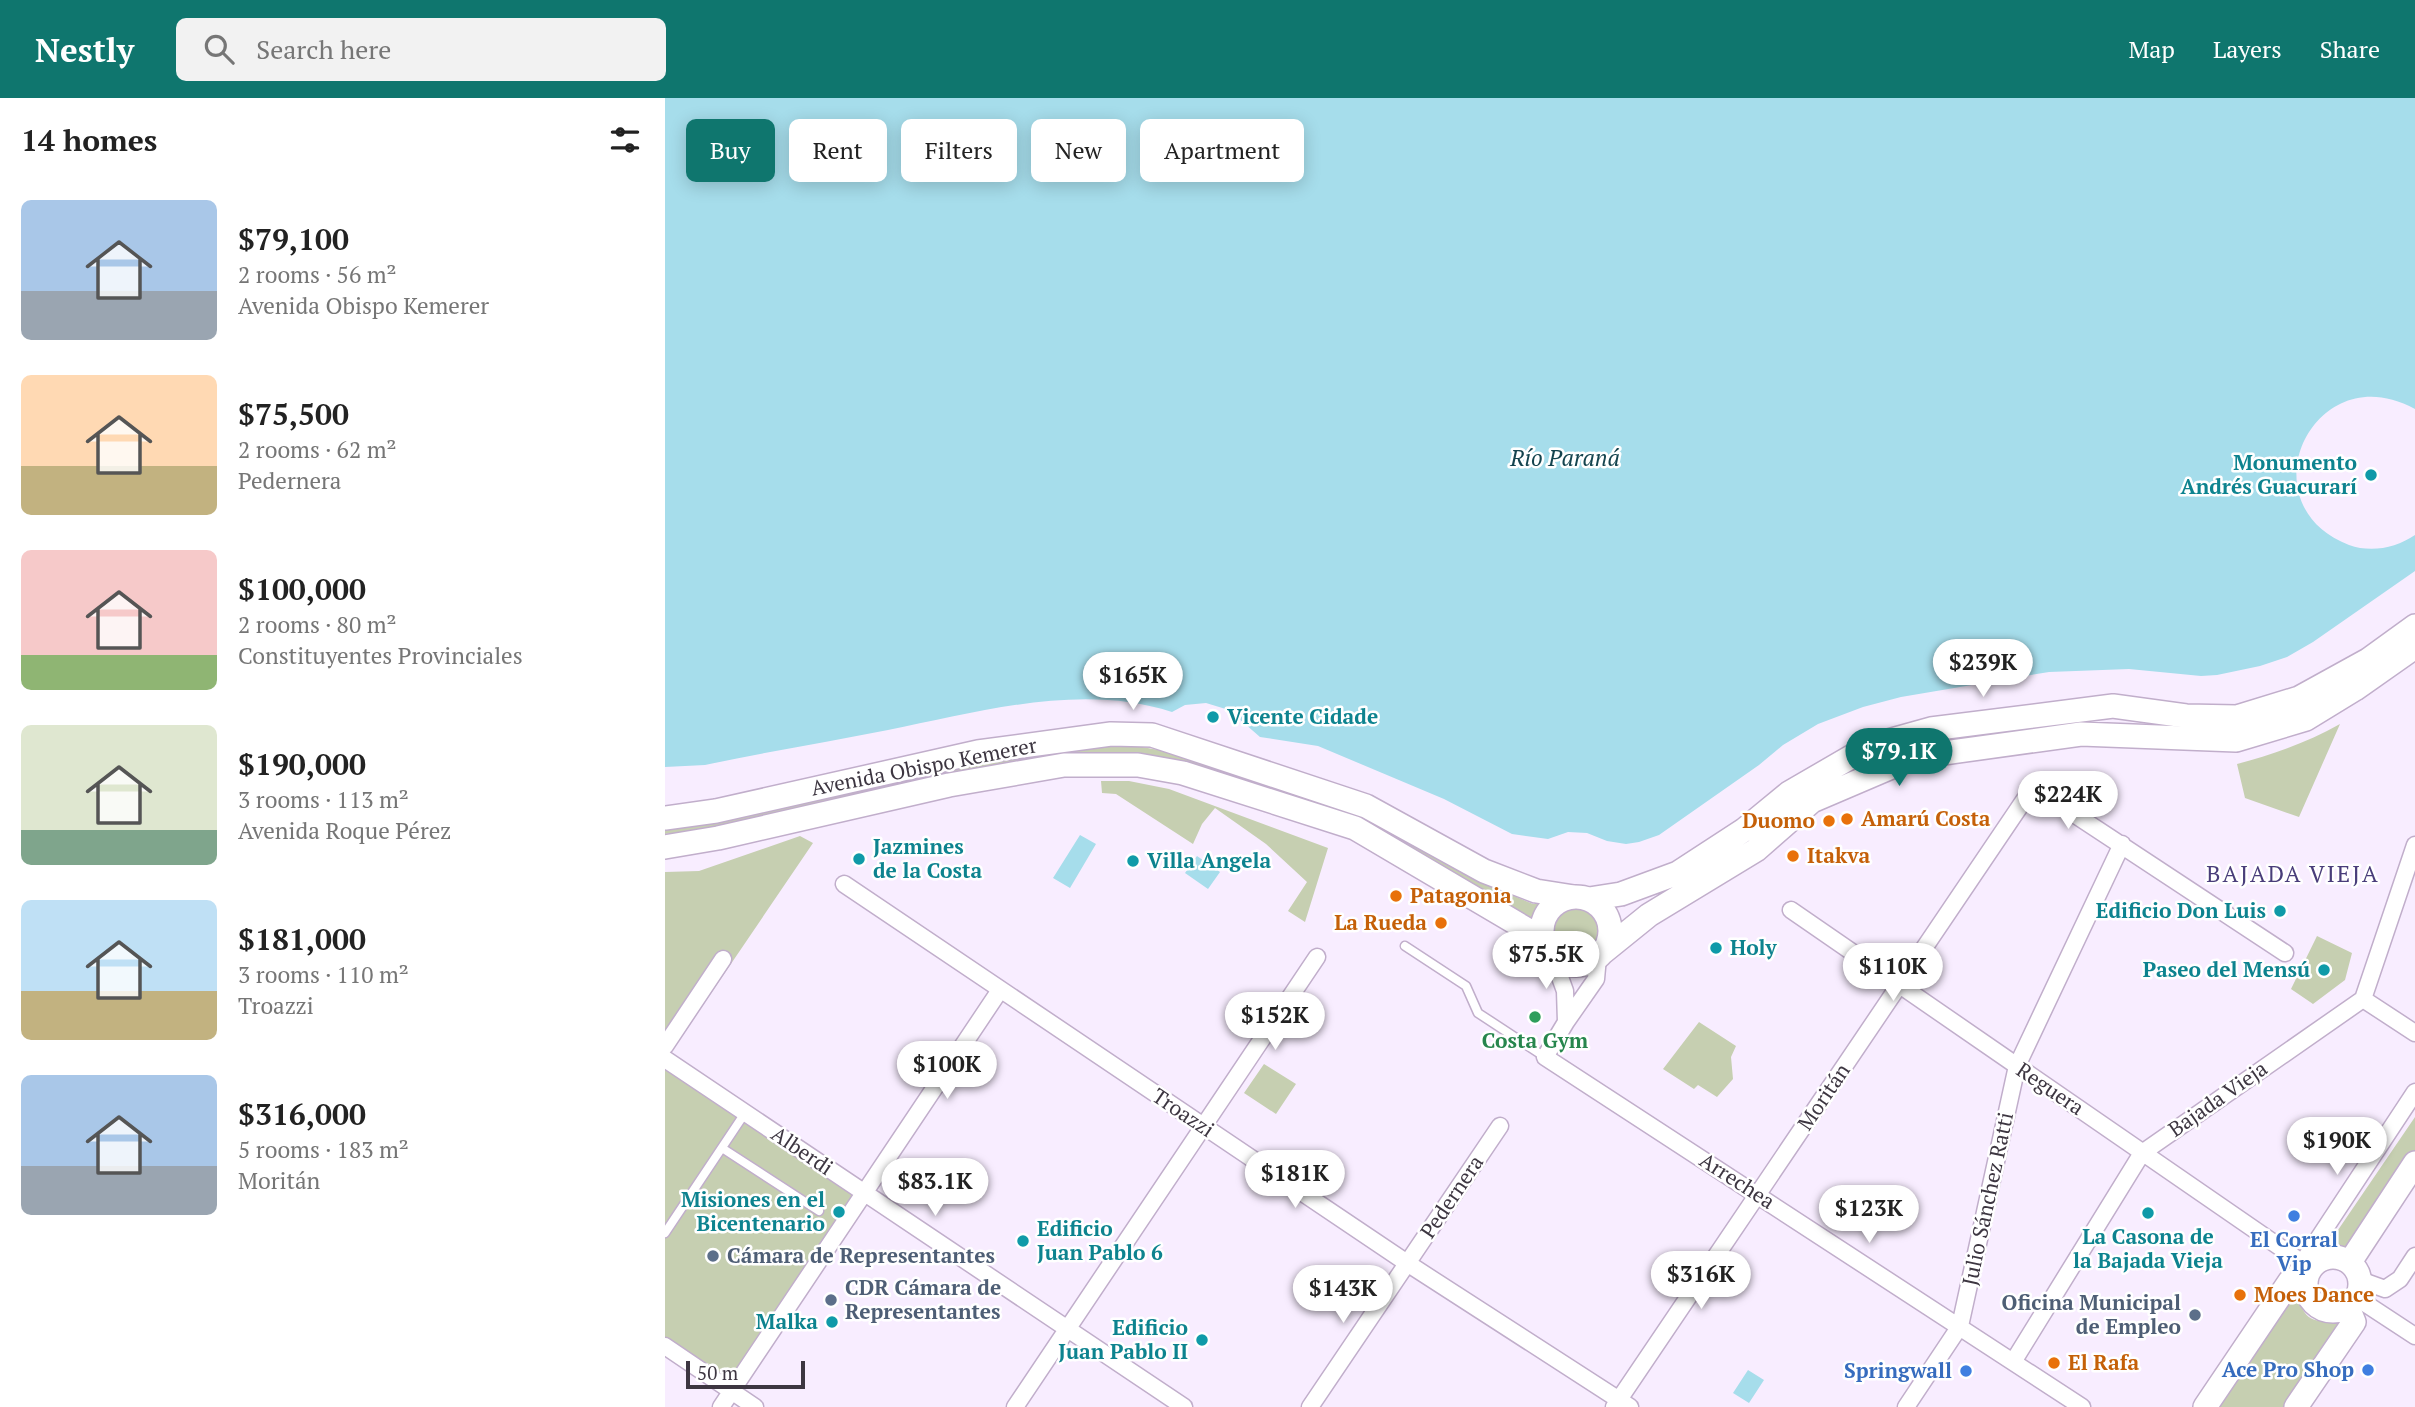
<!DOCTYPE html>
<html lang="en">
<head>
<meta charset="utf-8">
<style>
  body { margin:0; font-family:"PT Serif",serif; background:#f2f2f2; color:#222; height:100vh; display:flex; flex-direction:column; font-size:26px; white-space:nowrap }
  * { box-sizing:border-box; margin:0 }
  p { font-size:23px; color:#767676 }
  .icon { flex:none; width:38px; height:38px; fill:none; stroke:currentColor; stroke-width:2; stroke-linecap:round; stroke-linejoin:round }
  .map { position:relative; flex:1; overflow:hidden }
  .details { display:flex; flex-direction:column; background:#fff; width:665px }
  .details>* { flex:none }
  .guide { position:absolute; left:21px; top:21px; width:665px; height:63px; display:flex; gap:14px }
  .scale { position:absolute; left:21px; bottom:18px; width:119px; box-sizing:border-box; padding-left:7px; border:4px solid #3d3641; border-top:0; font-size:19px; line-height:24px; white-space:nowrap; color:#3d3641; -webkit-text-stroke:5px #fff; paint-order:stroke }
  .price { position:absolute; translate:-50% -60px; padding:0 16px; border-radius:24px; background:#fff; color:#222; font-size:23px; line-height:46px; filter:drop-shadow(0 2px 4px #0008) }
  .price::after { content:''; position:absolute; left:50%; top:42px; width:21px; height:16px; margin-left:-10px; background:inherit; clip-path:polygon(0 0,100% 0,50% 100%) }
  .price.current { background:#0f766e; color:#fff }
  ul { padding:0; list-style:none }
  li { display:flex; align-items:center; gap:21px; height:175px; padding:0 21px }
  li span { display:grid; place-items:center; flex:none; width:196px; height:140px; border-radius:10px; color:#555 }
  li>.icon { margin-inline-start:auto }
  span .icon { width:84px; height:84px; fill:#fffc; stroke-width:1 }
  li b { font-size:30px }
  h2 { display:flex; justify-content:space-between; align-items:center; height:84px; padding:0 21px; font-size:30px }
  .chip { padding:0 24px; border-radius:10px; background:#fff; box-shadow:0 4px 18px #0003; font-size:24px; line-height:63px }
  .chip.current { background:#0f766e; color:#fff }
  header { display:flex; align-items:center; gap:42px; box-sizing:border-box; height:98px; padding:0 35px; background:#0f766e; color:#fff }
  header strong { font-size:33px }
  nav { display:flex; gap:38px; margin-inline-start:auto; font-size:24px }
  .search { width:490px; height:63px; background:#f2f2f2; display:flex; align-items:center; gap:18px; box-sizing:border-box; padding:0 24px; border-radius:10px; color:#767676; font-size:26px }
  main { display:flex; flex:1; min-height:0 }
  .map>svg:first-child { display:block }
  .green { fill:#c6cfb1 }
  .water { fill:#a6ddeb }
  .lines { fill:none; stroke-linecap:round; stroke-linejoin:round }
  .service-casing { stroke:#c1aecb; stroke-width:11 }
  .minor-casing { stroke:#c1aecb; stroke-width:19 }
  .secondary-casing { stroke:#c1aecb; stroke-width:26 }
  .service { stroke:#fff; stroke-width:8 }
  .minor { stroke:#fff; stroke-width:16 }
  .secondary { stroke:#fff; stroke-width:23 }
  .culture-dot { fill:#0f9aa8; stroke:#fff; stroke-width:2.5 }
  .food-dot { fill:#e8710a; stroke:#fff; stroke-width:2.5 }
  .leisure-dot { fill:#2e9e5b; stroke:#fff; stroke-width:2.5 }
  .shop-dot { fill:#3f7fe0; stroke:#fff; stroke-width:2.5 }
  .service-dot { fill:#5c6f8a; stroke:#fff; stroke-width:2.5 }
  .labels { text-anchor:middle; stroke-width:5; stroke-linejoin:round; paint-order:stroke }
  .culture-label { font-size:21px; font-weight:bold; fill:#0d838f; stroke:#fff; text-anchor:end }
  .street-label { font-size:21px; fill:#3d3641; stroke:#fff }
  .food-label { font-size:21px; font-weight:bold; fill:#c56008; stroke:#fff; text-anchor:start }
  .leisure-label { font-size:21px; font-weight:bold; fill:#27864d; stroke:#fff }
  .shop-label { font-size:21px; font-weight:bold; fill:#366cbe; stroke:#fff; text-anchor:end }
  .service-label { font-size:21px; font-weight:bold; fill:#4e5e75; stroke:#fff; text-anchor:start }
  .water-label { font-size:23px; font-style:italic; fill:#14444f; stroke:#fff }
  .neighbourhood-label { font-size:23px; letter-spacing:2px; fill:#493d7a; stroke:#fff }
</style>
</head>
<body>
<header>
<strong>Nestly</strong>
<div class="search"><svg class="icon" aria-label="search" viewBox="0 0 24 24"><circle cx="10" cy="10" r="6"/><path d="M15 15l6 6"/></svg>Search here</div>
<nav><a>Map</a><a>Layers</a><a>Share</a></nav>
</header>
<main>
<section class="details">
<h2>14 homes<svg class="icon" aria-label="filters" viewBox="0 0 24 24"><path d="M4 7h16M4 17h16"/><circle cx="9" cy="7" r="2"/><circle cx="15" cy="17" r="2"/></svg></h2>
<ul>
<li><span style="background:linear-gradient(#a9c7e8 65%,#9aa5b1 0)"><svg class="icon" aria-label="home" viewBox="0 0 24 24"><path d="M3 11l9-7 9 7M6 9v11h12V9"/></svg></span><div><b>$79,100</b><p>2 rooms · 56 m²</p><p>Avenida Obispo Kemerer</p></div></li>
<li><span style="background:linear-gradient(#ffd9b3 65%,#c2b280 0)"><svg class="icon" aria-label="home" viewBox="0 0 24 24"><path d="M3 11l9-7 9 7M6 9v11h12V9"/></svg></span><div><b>$75,500</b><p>2 rooms · 62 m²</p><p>Pedernera</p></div></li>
<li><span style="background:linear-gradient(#f6c9c9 75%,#8fb573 0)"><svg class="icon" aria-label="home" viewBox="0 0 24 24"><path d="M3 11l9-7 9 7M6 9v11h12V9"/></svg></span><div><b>$100,000</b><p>2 rooms · 80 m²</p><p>Constituyentes Provinciales</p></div></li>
<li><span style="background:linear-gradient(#dfe7d0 75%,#7fa58c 0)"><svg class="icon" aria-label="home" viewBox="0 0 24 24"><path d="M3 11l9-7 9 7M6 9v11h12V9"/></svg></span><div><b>$190,000</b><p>3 rooms · 113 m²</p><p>Avenida Roque Pérez</p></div></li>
<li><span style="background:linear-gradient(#bfe0f5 65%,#c2b280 0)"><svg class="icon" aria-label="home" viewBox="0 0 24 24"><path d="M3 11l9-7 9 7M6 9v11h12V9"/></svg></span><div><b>$181,000</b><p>3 rooms · 110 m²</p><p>Troazzi</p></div></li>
<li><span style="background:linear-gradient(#a9c7e8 65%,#9aa5b1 0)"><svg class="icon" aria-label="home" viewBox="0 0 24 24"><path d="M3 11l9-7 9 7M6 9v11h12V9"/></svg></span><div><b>$316,000</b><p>5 rooms · 183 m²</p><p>Moritán</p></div></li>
</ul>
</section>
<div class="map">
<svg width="1750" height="1309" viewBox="0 0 1750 1309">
  <rect width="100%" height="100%" fill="#f8edff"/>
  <path class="green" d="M 1675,626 L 1634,719 L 1580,700 L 1572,666 C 1607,657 1643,644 1675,626 Z
    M 462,646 L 514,656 L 696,718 L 814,783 L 868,806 L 880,806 L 869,825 L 814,789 L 693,723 L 515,664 L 467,655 L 407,657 L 52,730 L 0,736 L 0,729 C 153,697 306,657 462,646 Z
    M 436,683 L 464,683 L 504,691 L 663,750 L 640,824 L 623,813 L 642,784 L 601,746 L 550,710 L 537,726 L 528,746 L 451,696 L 437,695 Z
    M 135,738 L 148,745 L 4,957 L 197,1097 L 70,1289 L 0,1241 L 0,774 L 34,773 Z
    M884 833a28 28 0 1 1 56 0a28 28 0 1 1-56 0Z
    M 1652,838 L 1687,855 L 1680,882 L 1648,906 L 1626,891 Z
    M 1034,924 L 1071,948 L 1066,959 L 1068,981 L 1052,999 L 1033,987 L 1029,991 L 998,971 Z
    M 599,966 L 631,986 L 611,1016 L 579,995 Z
    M 1750,1019 L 1750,1054 L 1685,1153 L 1675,1154 L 1669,1150 L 1668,1142 L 1673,1132 Z
    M 1629,1195 C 1636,1201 1635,1208 1640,1215 C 1650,1228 1663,1220 1676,1226 L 1620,1309 L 1554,1309 Z"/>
  <path class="water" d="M 0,0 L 1750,0 L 1750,311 C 1649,255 1578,406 1684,447 C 1706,455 1731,450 1750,437 L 1750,473 L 1648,544 L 1622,559 L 1595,568 L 1552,577 L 1536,578 L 1464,571 L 1384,574 L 1236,599 L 1198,609 L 1153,626 L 1118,647 L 1094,667 L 994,737 L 974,744 L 961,746 L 942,743 L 922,735 L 903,734 L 883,741 L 847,736 L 779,701 L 653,648 L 595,639 L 564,612 L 541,605 L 520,607 L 507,614 C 416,584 314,614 223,632 C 162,644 101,654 40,667 L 0,669 Z
    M 415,737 L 431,746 L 405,790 L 388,780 Z
    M 532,758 L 555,774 L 543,791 L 520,775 Z
    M 1083,1272 L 1099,1282 L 1084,1305 L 1068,1295 Z"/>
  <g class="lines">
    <g class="service-casing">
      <path id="service" d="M 740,848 L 801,888 L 813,915 L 880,959
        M 57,1050 L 154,1113
        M 0,1135 L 80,1015"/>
    </g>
    <g class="minor-casing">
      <path id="minor" d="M 179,786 L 742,1165 L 965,1309
        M 1126,812 L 1645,1170
        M 887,857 L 900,893 L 901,924
        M 933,859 L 931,881 L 901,924 L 880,959 L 1417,1309
        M 1698,901 L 1750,935
        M 0,948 L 58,861
        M 0,961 L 519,1309
        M 1632,1173 L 1750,994
        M 1695,1182 L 1720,1191 L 1735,1181 L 1750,1158
        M 1692,1200 L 1750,1238
        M 0,1248 L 90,1309
        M 1348,1264 L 1477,1055 L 1698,901 L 1750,747
        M 56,1309 L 335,892
        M 350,1309 L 652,859
        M 645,1309 L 835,1028
        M 949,1309 L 1368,689 L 1620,855
        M 1241,1309 L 1295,1228 L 1352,968 L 1457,746"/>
    </g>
    <g class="secondary-casing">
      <path id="secondary" d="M 0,720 L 51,713 L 313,654 L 446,636 L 487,637 L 701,708 L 819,773 L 871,793 L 909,799
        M 0,749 L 53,740 L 284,687 L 399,667 L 473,667 L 518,675 L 690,730 L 878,841
        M877 833a34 34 0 1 1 68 0a34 34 0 1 1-68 0Z
        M 924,801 L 956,796 L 1013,775 L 1079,732 L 1124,695 L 1205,648 L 1266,631 L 1448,608 L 1521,618 L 1572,619 L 1634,600 L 1703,562 L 1750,528
        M 937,855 L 984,817 L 1091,752 L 1147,703 L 1250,659 L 1416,636 L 1571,642 L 1641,621 L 1690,591 L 1750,549
        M1641 1186a27 27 0 1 1 54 0a27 27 0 1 1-54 0Z
        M 1685,1164 L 1750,1065
        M 1540,1309 L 1625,1183 L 1641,1179
        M 1631,1309 L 1689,1224 L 1683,1209"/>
    </g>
    <use href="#service" class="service"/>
    <use href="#minor" class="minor"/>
    <use href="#secondary" class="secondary"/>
  </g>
  <g class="culture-dot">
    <circle cx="1706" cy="377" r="7"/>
    <circle cx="548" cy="619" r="7"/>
    <circle cx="194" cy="761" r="7"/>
    <circle cx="468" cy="763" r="7"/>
    <circle cx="1615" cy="813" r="7"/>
    <circle cx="1051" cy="850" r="7"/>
    <circle cx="1659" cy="872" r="7"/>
    <circle cx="174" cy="1114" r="7"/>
    <circle cx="1483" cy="1115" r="7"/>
    <circle cx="358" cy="1143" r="7"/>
    <circle cx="167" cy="1224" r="7"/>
    <circle cx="537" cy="1242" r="7"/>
  </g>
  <g class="food-dot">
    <circle cx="1182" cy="721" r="7"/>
    <circle cx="1164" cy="723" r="7"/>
    <circle cx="1128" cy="758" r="7"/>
    <circle cx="731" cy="798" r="7"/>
    <circle cx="776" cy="825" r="7"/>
    <circle cx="1575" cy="1197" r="7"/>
    <circle cx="1389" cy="1265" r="7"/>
  </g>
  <circle class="leisure-dot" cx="870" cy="919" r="7"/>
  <g class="shop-dot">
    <circle cx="1629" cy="1118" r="7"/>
    <circle cx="1703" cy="1272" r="7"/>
    <circle cx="1301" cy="1273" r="7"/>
  </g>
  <g class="service-dot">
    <circle cx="48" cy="1158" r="7"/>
    <circle cx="166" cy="1202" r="7"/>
    <circle cx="1530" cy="1217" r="7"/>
  </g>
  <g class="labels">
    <g class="culture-label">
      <text x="1692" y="372">Monumento<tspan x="1692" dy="24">Andrés Guacurarí</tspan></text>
      <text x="562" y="626" text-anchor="start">Vicente Cidade</text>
      <text x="208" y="756" text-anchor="start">Jazmines<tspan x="208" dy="24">de la Costa</tspan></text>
      <text x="482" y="770" text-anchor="start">Villa Angela</text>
      <text x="1601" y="820">Edificio Don Luis</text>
      <text x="1065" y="857" text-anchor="start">Holy</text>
      <text x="1645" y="879">Paseo del Mensú</text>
      <text x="160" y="1109">Misiones en el<tspan x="160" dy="24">Bicentenario</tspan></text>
      <text x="372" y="1138" text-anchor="start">Edificio<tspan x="372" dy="24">Juan Pablo 6</tspan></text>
      <text x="1483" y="1146" text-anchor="middle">La Casona de<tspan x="1483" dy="24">la Bajada Vieja</tspan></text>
      <text x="153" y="1231">Malka</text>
      <text x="523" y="1237">Edificio<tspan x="523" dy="24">Juan Pablo II</tspan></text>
    </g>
    <g class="street-label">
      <text transform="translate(259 669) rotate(-11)" y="7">Avenida Obispo Kemerer</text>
      <text transform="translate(1385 991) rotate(34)" y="7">Reguera</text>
      <text transform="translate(1159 999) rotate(-56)" y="7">Moritán</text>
      <text transform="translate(1553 1001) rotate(-35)" y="7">Bajada Vieja</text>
      <text transform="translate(518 1015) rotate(34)" y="7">Troazzi</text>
      <text transform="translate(137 1053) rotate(34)" y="7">Alberdi</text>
      <text transform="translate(1072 1083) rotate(33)" y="7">Arrechea</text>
      <text transform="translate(787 1099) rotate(-56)" y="7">Pedernera</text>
      <text transform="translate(1323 1101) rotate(-78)" y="7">Julio Sánchez Ratti</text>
    </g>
    <g class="food-label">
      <text x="1196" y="728">Amarú Costa</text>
      <text x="1150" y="730" text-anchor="end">Duomo</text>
      <text x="1142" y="765">Itakva</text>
      <text x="745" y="805">Patagonia</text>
      <text x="762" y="832" text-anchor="end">La Rueda</text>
      <text x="1589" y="1204">Moes Dance</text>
      <text x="1403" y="1272">El Rafa</text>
    </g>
    <g class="leisure-label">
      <text x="870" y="950">Costa Gym</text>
    </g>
    <g class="shop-label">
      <text x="1629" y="1149" text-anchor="middle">El Corral<tspan x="1629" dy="24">Vip</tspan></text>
      <text x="1689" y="1279">Ace Pro Shop</text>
      <text x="1287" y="1280">Springwall</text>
    </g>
    <g class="service-label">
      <text x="62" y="1165">Cámara de Representantes</text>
      <text x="180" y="1197">CDR Cámara de<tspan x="180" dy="24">Representantes</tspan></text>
      <text x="1516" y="1212" text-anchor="end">Oficina Municipal<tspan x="1516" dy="24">de Empleo</tspan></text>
    </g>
    <g class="water-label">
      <text x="900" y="368">Río Paraná</text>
    </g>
    <g class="neighbourhood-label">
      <text x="1628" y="784">BAJADA VIEJA</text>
    </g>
  </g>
</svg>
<div class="scale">50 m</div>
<b class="price" style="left:1318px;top:601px">$239K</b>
<b class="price" style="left:468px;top:614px">$165K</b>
<b class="price current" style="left:1234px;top:690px">$79.1K</b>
<b class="price" style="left:1403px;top:733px">$224K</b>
<b class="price" style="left:881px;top:893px">$75.5K</b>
<b class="price" style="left:1228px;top:905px">$110K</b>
<b class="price" style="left:610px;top:954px">$152K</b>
<b class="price" style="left:282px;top:1003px">$100K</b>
<b class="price" style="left:1672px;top:1079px">$190K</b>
<b class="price" style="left:630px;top:1112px">$181K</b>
<b class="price" style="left:270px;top:1120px">$83.1K</b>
<b class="price" style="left:1204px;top:1147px">$123K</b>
<b class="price" style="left:1036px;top:1213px">$316K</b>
<b class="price" style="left:678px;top:1227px">$143K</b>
<div class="guide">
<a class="chip current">Buy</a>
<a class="chip">Rent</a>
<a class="chip">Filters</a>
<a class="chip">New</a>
<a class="chip">Apartment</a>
</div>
</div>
</main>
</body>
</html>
